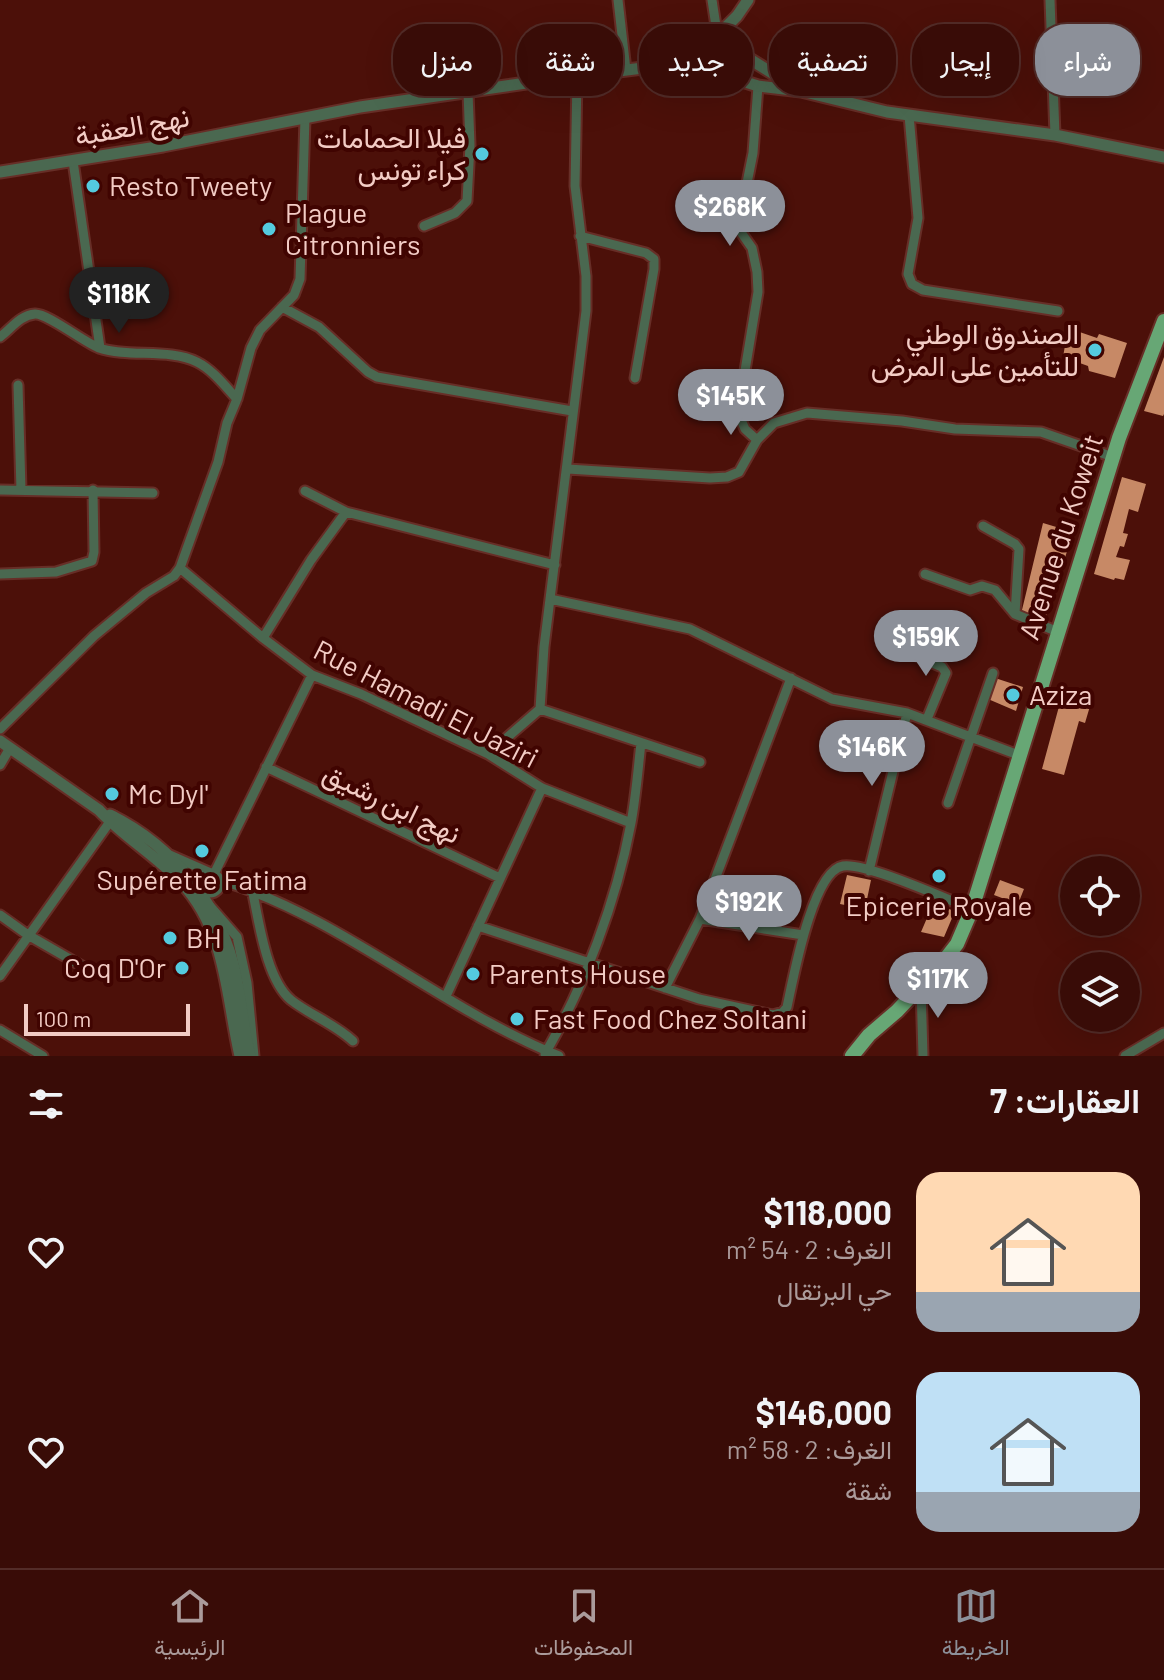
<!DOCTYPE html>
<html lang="ar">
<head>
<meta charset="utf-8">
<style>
  body { margin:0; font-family:Barlow,Vazirmatn,sans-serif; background:#441a15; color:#f1f3f6; direction:rtl; height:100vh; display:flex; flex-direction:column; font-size:30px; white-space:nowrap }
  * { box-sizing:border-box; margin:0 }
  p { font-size:26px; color:#ab9b9b }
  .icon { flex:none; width:44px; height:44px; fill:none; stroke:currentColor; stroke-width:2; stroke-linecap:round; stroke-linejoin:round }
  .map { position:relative; height:1056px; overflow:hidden; direction:ltr }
  .sheet { display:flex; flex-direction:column; background:#390c07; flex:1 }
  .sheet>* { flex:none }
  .top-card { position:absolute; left:24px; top:24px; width:1116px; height:72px; direction:rtl; display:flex; gap:16px }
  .controls { position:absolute; left:1060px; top:856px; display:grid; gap:16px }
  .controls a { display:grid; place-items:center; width:80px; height:80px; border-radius:50%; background:#390c07; box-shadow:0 8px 32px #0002,0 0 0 2px #532c28; font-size:40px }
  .scale { position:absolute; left:24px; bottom:20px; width:166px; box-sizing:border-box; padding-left:8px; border:4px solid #f3ccc5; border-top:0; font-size:22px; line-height:28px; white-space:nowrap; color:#f3ccc5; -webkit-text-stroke:6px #400401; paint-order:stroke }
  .price { position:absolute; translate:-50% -68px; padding:0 18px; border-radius:28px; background:#8c9099; color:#fff; font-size:26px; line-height:52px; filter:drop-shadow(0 2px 4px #0008) }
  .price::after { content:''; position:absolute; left:50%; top:48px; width:24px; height:18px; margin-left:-12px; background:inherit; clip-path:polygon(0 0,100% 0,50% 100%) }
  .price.current { background:#222; color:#fff }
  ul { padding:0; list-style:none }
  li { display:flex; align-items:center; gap:24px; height:200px; padding:0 24px }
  li span { display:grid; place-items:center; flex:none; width:224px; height:160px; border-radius:24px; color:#555 }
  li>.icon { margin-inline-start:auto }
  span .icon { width:96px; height:96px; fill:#fffc; stroke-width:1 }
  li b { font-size:34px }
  h2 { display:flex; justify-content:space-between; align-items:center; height:96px; padding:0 24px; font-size:34px }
  .chip { padding:0 28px; border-radius:32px; background:#390c07; box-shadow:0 8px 32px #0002,0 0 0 2px #532c28; font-size:28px; line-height:72px }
  .chip.current { background:#8c9099; color:#fff }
  .tab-bar { display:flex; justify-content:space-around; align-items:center; height:112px; border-top:2px solid #532c28; background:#390c07; font-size:22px; color:#ab9b9b }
  .tab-bar a { display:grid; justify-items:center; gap:4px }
  .tab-bar .current { color:#8c9099 }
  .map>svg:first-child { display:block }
  .building { fill:#c78966 }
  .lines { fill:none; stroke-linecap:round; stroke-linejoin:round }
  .minor-casing { stroke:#672e27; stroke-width:13 }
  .tertiary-casing { stroke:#672e27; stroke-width:15 }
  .primary-casing { stroke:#672e27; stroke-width:18 }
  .minor { stroke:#4a6850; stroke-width:9 }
  .tertiary { stroke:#4a6850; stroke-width:11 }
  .primary { stroke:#67a775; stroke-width:14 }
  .poi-dot { fill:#54cade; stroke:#400401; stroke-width:3 }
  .labels { text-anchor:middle; stroke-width:8; stroke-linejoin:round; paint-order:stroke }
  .street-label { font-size:28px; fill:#f3ccc5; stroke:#400401 }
  .poi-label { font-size:28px; fill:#f3ccc5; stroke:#400401; text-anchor:start }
</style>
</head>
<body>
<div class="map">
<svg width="1164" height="1056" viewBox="0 0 1164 1056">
  <rect width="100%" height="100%" fill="#4c1009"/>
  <path class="building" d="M 1068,328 L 1097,338 L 1099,334 L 1127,343 L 1115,378 L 1089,371 L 1088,366 L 1063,357 L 1066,340 L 1064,337 Z
    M 1164,357 L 1164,414 L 1163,416 L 1144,411 Z
    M 1122,477 L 1146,484 L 1138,512 L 1129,509 L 1123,533 L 1128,534 L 1124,547 L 1120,546 L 1116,557 L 1130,560 L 1124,580 L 1115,578 L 1114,580 L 1094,574 Z
    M 1043,523 L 1073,532 L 1064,561 L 1050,557 L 1063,562 L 1045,620 L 1021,614 Z
    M 995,678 L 1023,687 L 1016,711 L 988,699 Z
    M 1064,688 L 1093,696 L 1085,723 L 1079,721 L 1064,775 L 1042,769 Z
    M 847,875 L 871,880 L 865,909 L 840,904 Z
    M 1000,880 L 1024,889 L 1018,904 L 994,895 Z
    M 933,904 L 955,911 L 944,937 L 921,932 Z"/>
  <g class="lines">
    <g class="minor-casing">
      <path id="minor" d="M 618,0 L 626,70
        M 1050,0 L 1055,135
        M 709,40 L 716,26 L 712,0
        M 909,115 L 918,218 L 908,274 L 912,284 L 923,290 L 1058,311
        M 73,161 L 100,348
        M 424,226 L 455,213 L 467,201 L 470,145 L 468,92
        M 580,236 L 646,253 L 654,259 L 654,269 L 635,378
        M 282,307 L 319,327 L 368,372 L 377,377 L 572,411
        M 0,337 C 11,329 20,315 35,314 C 47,313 82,341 99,348 C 129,358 169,348 197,362 C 213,370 225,386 237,399
        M 18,385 L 21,490
        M 757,440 L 745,429 L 738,413 L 758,292 L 757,272 L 752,248 L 738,228 L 753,153 L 758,86
        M 568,469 L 710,478 L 727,477 L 739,472 L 757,440 L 774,423 L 807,413 L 902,421 L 955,429 L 1041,432 L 1113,457
        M 0,490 L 153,493
        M 305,491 L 346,512 L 555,565
        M 983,526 L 1015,544 L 1019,549 L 1015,614
        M 180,568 L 263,638 L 312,675 L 361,694 L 488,754 L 542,788 L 631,823
        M 0,574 L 56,572 L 92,561 L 94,552 L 93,490
        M 925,574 L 970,590 L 982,586 L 995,590 L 1015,614 L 1058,632
        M 550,599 L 690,629 L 832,699 L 907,713 L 1021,756
        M 263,638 L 311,560 L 346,512
        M 898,648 L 942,667 L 946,673 L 927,719
        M 540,709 L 700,762
        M 0,729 L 94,636 L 146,593 L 174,576 L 180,568 L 218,462 L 227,423 L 237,399 L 251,348 L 260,330 L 294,295 L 300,279 L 305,118
        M 488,754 L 540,709 L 544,647 L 586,311 L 586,276 L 575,186 L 577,77
        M 0,765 L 10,748
        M 266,767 L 500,878
        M 948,803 L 993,673
        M 170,855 L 211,873
        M 869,871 L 907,713
        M200 883a10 10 0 1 1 20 0a10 10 0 1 1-20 0Z
        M 214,874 L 312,675
        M 220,880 C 343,918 440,1008 559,1056
        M 252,889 C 259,921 266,979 291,1000 C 310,1015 335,1024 353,1041
        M 209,905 L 237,937 L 247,983 L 254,1056
        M 0,915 L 28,935 L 87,969
        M 700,919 L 803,935
        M 478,926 L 699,999 L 773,1015 L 783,1012 L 787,1007 C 793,980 812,871 843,866 C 865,862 946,899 972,909
        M 0,976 L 114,816
        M 921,986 L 923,1056
        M 665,988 L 700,919 L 791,678
        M 446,996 L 542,788
        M 0,1030 L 43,1056
        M 545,1054 C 585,984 616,903 631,823 C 636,796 638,769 641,743
        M 1125,1056 L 1164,1033"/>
    </g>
    <g class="tertiary-casing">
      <path id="tertiary" d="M700 55a17 17 0 1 1 34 0a17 17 0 1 1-34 0Z
        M 715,38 L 737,16 L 748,0
        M 732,48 L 801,91
        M 656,65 L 703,44
        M 717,73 L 758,86 L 801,91 L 887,112 L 1055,135 L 1164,157
        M 0,172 L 163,146 L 360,107 L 554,79 L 651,67 L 711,72
        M 0,741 L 99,810 C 124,837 157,856 182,883 C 227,932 226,996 240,1056
        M 110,815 C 175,847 221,906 236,976 C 241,1003 244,1030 250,1056"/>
    </g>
    <g class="primary-casing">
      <path id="primary" d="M 852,1056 L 869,1035 L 897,1011 L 943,962 L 957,944 L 972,909 L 1119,438 L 1164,321"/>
    </g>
    <use href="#minor" class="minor"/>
    <use href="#tertiary" class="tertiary"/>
    <use href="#primary" class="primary"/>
  </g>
  <g class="poi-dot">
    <circle cx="482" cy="154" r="8"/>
    <circle cx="93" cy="186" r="8"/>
    <circle cx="269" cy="229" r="8"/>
    <circle cx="1095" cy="350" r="8"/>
    <circle cx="1013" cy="695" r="8"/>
    <circle cx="112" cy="794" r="8"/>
    <circle cx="202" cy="851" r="8"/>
    <circle cx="939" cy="876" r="8"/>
    <circle cx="170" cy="938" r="8"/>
    <circle cx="182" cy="968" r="8"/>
    <circle cx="473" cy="974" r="8"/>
    <circle cx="517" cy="1019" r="8"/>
  </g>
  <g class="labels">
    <g class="street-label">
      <text transform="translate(132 126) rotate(-10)" y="10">نهج العقبة</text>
      <text transform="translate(1061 537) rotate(-72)" y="10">Avenue du Koweit</text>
      <text transform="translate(426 704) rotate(27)" y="10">Rue Hamadi El Jaziri</text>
      <text transform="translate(392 803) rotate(26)" y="10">نهج ابن رشيق</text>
    </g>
    <g class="poi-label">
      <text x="466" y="148" text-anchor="end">فيلا الحمامات<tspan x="466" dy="32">كراء تونس</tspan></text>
      <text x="109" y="196">Resto Tweety</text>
      <text x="285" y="223">Plague<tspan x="285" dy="32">Citronniers</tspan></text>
      <text x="1079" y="344" text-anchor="end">الصندوق الوطني<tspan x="1079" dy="32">للتأمين على المرض</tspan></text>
      <text x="1029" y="705">Aziza</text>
      <text x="128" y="804">Mc Dyl'</text>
      <text x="202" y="890" text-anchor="middle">Supérette Fatima</text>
      <text x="939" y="916" text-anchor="middle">Epicerie Royale</text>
      <text x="186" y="948">BH</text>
      <text x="166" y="978" text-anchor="end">Coq D'Or</text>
      <text x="489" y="984">Parents House</text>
      <text x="533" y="1029">Fast Food Chez Soltani</text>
    </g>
  </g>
</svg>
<div class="controls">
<a><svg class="icon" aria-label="locate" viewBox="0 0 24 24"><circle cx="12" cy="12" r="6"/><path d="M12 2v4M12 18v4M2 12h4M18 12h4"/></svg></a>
<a><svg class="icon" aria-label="layers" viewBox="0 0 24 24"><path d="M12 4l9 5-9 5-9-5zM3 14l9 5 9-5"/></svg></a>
</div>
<div class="scale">100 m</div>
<b class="price" style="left:730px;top:248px">$268K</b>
<b class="price current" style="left:119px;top:335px">$118K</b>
<b class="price" style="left:731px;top:437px">$145K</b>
<b class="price" style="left:926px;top:678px">$159K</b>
<b class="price" style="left:872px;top:788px">$146K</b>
<b class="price" style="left:749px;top:943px">$192K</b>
<b class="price" style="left:938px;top:1020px">$117K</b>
<div class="top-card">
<a class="chip current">شراء</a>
<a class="chip">إيجار</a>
<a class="chip">تصفية</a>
<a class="chip">جديد</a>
<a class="chip">شقة</a>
<a class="chip">منزل</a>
</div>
</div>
<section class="sheet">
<h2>العقارات: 7<svg class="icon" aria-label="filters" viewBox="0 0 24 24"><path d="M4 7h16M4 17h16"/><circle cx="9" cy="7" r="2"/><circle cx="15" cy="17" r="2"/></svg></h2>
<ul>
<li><span style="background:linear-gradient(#ffd9b3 75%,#9aa5b1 0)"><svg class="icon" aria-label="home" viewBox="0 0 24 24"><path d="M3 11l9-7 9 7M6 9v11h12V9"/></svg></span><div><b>$118,000</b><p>الغرف: 2 · 54 m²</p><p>حي البرتقال</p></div><svg class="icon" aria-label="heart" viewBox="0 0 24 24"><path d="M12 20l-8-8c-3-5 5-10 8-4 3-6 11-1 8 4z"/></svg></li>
<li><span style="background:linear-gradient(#bfe0f5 75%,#9aa5b1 0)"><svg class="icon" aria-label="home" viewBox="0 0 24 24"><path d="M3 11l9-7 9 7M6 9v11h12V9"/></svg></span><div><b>$146,000</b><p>الغرف: 2 · 58 m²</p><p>شقة</p></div><svg class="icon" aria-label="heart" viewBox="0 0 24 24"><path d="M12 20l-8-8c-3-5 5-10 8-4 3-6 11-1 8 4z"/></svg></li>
</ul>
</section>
<nav class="tab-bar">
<a class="current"><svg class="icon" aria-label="map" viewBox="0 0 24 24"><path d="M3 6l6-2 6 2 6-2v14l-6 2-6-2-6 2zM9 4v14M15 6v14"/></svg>الخريطة</a>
<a><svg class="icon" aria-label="saved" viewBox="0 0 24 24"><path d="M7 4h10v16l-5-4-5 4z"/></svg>المحفوظات</a>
<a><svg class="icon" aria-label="home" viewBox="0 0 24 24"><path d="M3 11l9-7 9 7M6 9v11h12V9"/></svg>الرئيسية</a>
</nav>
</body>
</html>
